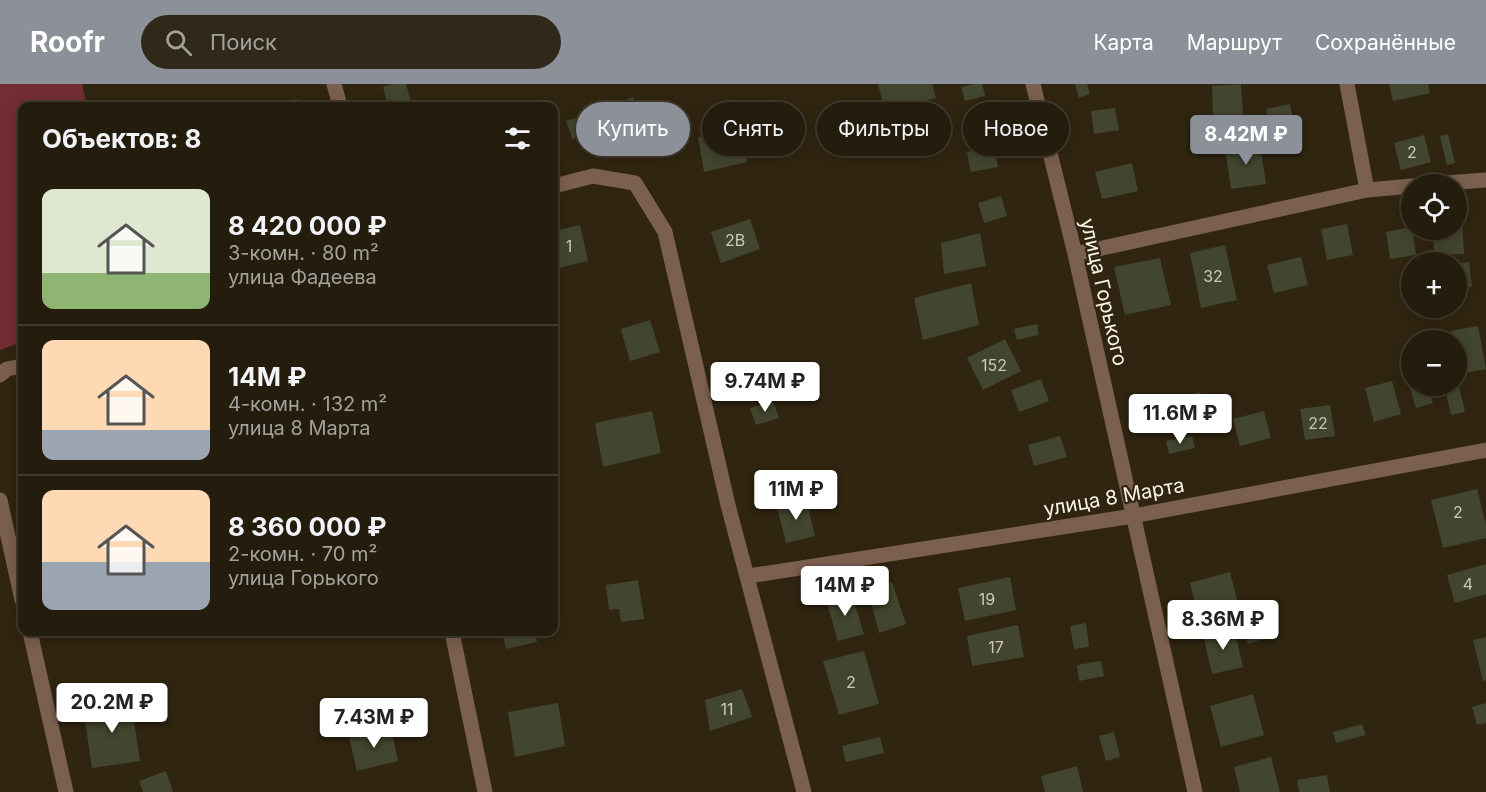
<!DOCTYPE html>
<html lang="ru">
<head>
<meta charset="utf-8">
<style>
  body { margin:0; font-family:Inter,sans-serif; background:#30291a; color:#f1f3f6; height:100vh; display:flex; flex-direction:column; font-size:22px; white-space:nowrap }
  * { box-sizing:border-box; margin:0 }
  p { font-size:20px; color:#a3a19d }
  .icon { flex:none; width:33px; height:33px; fill:none; stroke:currentColor; stroke-width:2; stroke-linecap:round; stroke-linejoin:round }
  .map { position:relative; flex:1; overflow:hidden }
  .panel { position:absolute; left:18px; top:18px; width:540px; height:534px; display:flex; flex-direction:column; background:#241c0c; border-radius:12px; box-shadow:0 3px 15px #0003,0 0 0 2px #413a2d }
  .panel>* { flex:none }
  .guide { position:absolute; left:576px; top:18px; width:570px; height:54px; display:flex; gap:12px }
  .controls { position:absolute; left:1401px; top:90px; display:grid; gap:12px }
  .controls a { display:grid; place-items:center; width:66px; height:66px; border-radius:50%; background:#241c0c; box-shadow:0 3px 15px #0003,0 0 0 2px #413a2d; font-size:30px }
  .price { position:absolute; translate:-50% -51px; padding:0 14px; border-radius:6px; background:#fff; color:#222; font-size:20px; line-height:39px; filter:drop-shadow(0 2px 3px #0008) }
  .price::after { content:''; position:absolute; left:50%; top:36px; width:18px; height:14px; margin-left:-9px; background:inherit; clip-path:polygon(0 0,100% 0,50% 100%) }
  .price.on { background:#8c9099; color:#fff }
  ul { padding:0; list-style:none }
  li { display:flex; align-items:center; gap:18px; height:150px; padding:0 24px }
  li+li { border-top:2px solid #413a2d }
  li span { display:grid; place-items:center; flex:none; width:168px; height:120px; border-radius:12px; color:#555 }
  li>.icon { margin-inline-start:auto }
  span .icon { width:72px; height:72px; fill:#fffc; stroke-width:1 }
  li b { font-size:26px }
  h2 { display:flex; justify-content:space-between; align-items:center; height:72px; padding:0 24px; font-size:26px }
  .chip { padding:0 21px; border-radius:27px; background:#241c0c; box-shadow:0 3px 15px #0003,0 0 0 2px #413a2d; font-size:21px; line-height:54px }
  .chip.on { background:#8c9099; color:#fff }
  header { display:flex; align-items:center; gap:36px; box-sizing:border-box; height:84px; padding:0 30px; background:#8c9099; color:#fff }
  header strong { font-size:28px }
  nav { display:flex; gap:33px; margin-inline-start:auto; font-size:21px }
  .search { width:420px; height:54px; background:#30291a; display:flex; align-items:center; gap:15px; box-sizing:border-box; padding:0 21px; border-radius:33px; color:#a3a19d; font-size:22px }
  .map>svg:first-child { display:block }
  .green { fill:#722e33 }
  .building { fill:#43462e }
  .lines { fill:none; stroke-linecap:round; stroke-linejoin:round }
  .street { stroke:#7b5f4f; stroke-width:15 }
  .labels { text-anchor:middle; stroke-width:4.5; stroke-linejoin:round; paint-order:stroke }
  .number-label { font-size:16px; fill:#cdc8b9 }
  .street-label { font-size:20px; fill:#fbf4e7; stroke:#302510 }
</style>
</head>
<body>
<header>
<strong>Roofr</strong>
<div class="search"><svg class="icon" aria-label="search" viewBox="0 0 24 24"><circle cx="10" cy="10" r="6"/><path d="M15 15l6 6"/></svg>Поиск</div>
<nav><a>Карта</a><a>Маршрут</a><a>Сохранённые</a></nav>
</header>
<div class="map">
<svg width="1486" height="708" viewBox="0 0 1486 708">
  <rect width="100%" height="100%" fill="#302510"/>
  <path class="green" d="M 0,0 L 82,0 L 87,22 L 22,22 L 22,258 L 0,266 Z"/>
  <path class="building" d="M 393,0 L 406,0 L 412,21 L 388,22 L 383,3 Z
    M 878,0 L 932,0 L 936,14 L 885,27 Z
    M 974,0 L 982,0 L 985,12 L 965,17 L 961,3 Z
    M 1075,0 L 1087,0 L 1090,10 L 1079,14 Z
    M 1241,0 L 1243,31 L 1213,33 L 1212,2 Z
    M 1389,0 L 1428,0 L 1430,9 L 1393,17 Z
    M 633,13 L 640,33 L 618,40 L 611,21 Z
    M 297,15 L 299,22 L 262,22 L 262,21 Z
    M 1290,20 L 1293,36 L 1270,41 L 1266,25 Z
    M 1115,24 L 1119,46 L 1094,50 L 1091,27 Z
    M 606,25 L 611,49 L 593,52 L 589,29 Z
    M 575,34 L 581,52 L 572,55 L 566,37 Z
    M 742,44 L 747,78 L 704,88 L 698,53 Z
    M 1448,50 L 1455,79 L 1447,81 L 1440,52 Z
    M 1424,51 L 1431,78 L 1401,86 L 1394,59 Z
    M 1260,59 L 1266,100 L 1231,105 L 1225,64 Z
    M 994,63 L 998,83 L 971,88 L 967,68 Z
    M 1132,79 L 1138,107 L 1102,115 L 1095,88 Z
    M 1001,112 L 1007,132 L 984,139 L 978,119 Z
    M 750,135 L 760,165 L 721,179 L 711,148 Z
    M 1456,136 L 1462,136 L 1464,170 L 1434,171 L 1433,146 L 1456,146 Z
    M 1347,140 L 1353,171 L 1327,176 L 1321,145 Z
    M 580,141 L 588,177 L 554,185 L 554,147 Z
    M 1412,143 L 1416,171 L 1390,175 L 1386,148 Z
    M 980,149 L 986,182 L 944,190 L 941,159 Z
    M 1225,161 L 1237,216 L 1201,224 L 1190,169 Z
    M 1301,173 L 1308,201 L 1274,209 L 1267,181 Z
    M 1160,174 L 1171,221 L 1125,231 L 1114,183 Z
    M 1469,178 L 1472,203 L 1456,205 L 1456,180 Z
    M 971,199 L 979,241 L 923,256 L 914,214 Z
    M 650,236 L 660,268 L 630,277 L 621,245 Z
    M 1037,240 L 1039,251 L 1017,256 L 1014,245 Z
    M 1478,242 L 1486,285 L 1460,290 L 1456,256 L 1453,256 L 1451,247 Z
    M 1005,255 L 1021,287 L 983,306 L 967,274 Z
    M 1412,264 L 1412,278 L 1406,280 L 1403,266 Z
    M 1412,293 L 1412,302 L 1427,302 L 1433,319 L 1416,324 L 1407,294 Z
    M 1041,295 L 1049,317 L 1019,328 L 1011,306 Z
    M 1392,297 L 1401,330 L 1374,338 L 1365,304 Z
    M 1459,302 L 1465,328 L 1451,331 L 1445,305 Z
    M 1200,308 L 1206,327 L 1192,332 L 1186,312 Z
    M 773,317 L 779,334 L 756,341 L 750,324 Z
    M 1330,321 L 1335,352 L 1305,356 L 1300,325 Z
    M 652,327 L 661,369 L 603,383 L 595,339 Z
    M 1264,327 L 1271,354 L 1240,362 L 1233,335 Z
    M 1060,352 L 1067,373 L 1034,382 L 1028,361 Z
    M 1192,352 L 1195,364 L 1169,370 L 1166,357 Z
    M 1477,405 L 1486,441 L 1486,454 L 1443,464 L 1431,416 Z
    M 806,415 L 815,452 L 786,459 L 777,423 Z
    M 1486,480 L 1486,510 L 1455,519 L 1447,491 Z
    M 1230,488 L 1238,519 L 1198,530 L 1190,499 Z
    M 1010,493 L 1016,526 L 965,537 L 958,504 Z
    M 638,496 L 644,535 L 621,538 L 619,525 L 609,526 L 606,501 Z
    M 892,498 L 906,540 L 879,549 L 868,506 Z
    M 851,508 L 864,550 L 838,557 L 826,516 Z
    M 1258,536 L 1264,555 L 1248,560 L 1242,541 Z
    M 1086,539 L 1089,563 L 1074,565 L 1070,542 Z
    M 1018,541 L 1024,573 L 972,582 L 967,552 Z
    M 1234,544 L 1243,583 L 1212,590 L 1203,551 Z
    M 502,548 L 535,548 L 537,558 L 506,565 Z
    M 1486,553 L 1486,596 L 1483,597 L 1473,556 Z
    M 864,567 L 879,620 L 839,631 L 823,577 Z
    M 1101,577 L 1104,592 L 1079,597 L 1077,581 Z
    M 742,605 L 752,633 L 710,647 L 705,616 Z
    M 1253,610 L 1264,651 L 1221,663 L 1210,622 Z
    M 131,616 L 140,677 L 92,684 L 83,623 Z
    M 558,619 L 565,662 L 515,673 L 508,628 Z
    M 1486,619 L 1486,639 L 1477,641 L 1472,623 Z
    M 1362,640 L 1366,651 L 1336,659 L 1333,648 Z
    M 391,643 L 398,677 L 357,687 L 349,653 Z
    M 1114,648 L 1120,673 L 1106,677 L 1099,652 Z
    M 880,653 L 884,669 L 846,678 L 842,662 Z
    M 1271,673 L 1280,708 L 1240,708 L 1234,683 Z
    M 1077,682 L 1083,708 L 1045,708 L 1041,692 Z
    M 166,687 L 173,708 L 143,708 L 139,697 Z
    M 1327,691 L 1330,708 L 1299,708 L 1297,696 Z"/>
  <g class="lines">
    <path class="street" d="M 334,0 L 340,22
      M 1033,0 L 1075,170 L 1195,708
      M 1347,0 L 1367,106
      M 1433,100 L 1486,96
      M 554,102 L 593,92 L 635,99 L 665,148 L 728,421 L 804,708
      M 1075,170 L 1367,106 L 1412,102
      M 0,291 L 7,285 L 22,282
      M 0,416 L 22,516
      M 749,492 L 1133,432 L 1486,366
      M 30,548 L 66,708
      M 452,548 L 485,708"/>
  </g>
  <g class="labels">
    <g class="number-label">
      <text x="1412" y="74">2</text>
      <text x="735" y="162">2В</text>
      <text x="569" y="168">1</text>
      <text x="1213" y="198">32</text>
      <text x="994" y="287">152</text>
      <text x="1318" y="345">22</text>
      <text x="1458" y="434">2</text>
      <text x="1468" y="506">4</text>
      <text x="987" y="521">19</text>
      <text x="996" y="569">17</text>
      <text x="851" y="604">2</text>
      <text x="727" y="631">11</text>
    </g>
    <g class="street-label">
      <text transform="translate(1104 208) rotate(77)" y="7">улица Горького</text>
      <text transform="translate(1114 413) rotate(-10)" y="7">улица 8 Марта</text>
    </g>
  </g>
</svg>
<div class="controls">
<a><svg class="icon" aria-label="locate" viewBox="0 0 24 24"><circle cx="12" cy="12" r="6"/><path d="M12 2v4M12 18v4M2 12h4M18 12h4"/></svg></a>
<a>+</a>
<a>−</a>
</div>
<b class="price on" style="left:1246px;top:82px">8.42M ₽</b>
<b class="price" style="left:765px;top:329px">9.74M ₽</b>
<b class="price" style="left:1180px;top:361px">11.6M ₽</b>
<b class="price" style="left:796px;top:437px">11M ₽</b>
<b class="price" style="left:845px;top:533px">14M ₽</b>
<b class="price" style="left:1223px;top:567px">8.36M ₽</b>
<b class="price" style="left:112px;top:650px">20.2M ₽</b>
<b class="price" style="left:374px;top:665px">7.43M ₽</b>
<div class="guide">
<a class="chip on">Купить</a>
<a class="chip">Снять</a>
<a class="chip">Фильтры</a>
<a class="chip">Новое</a>
</div>
<section class="panel">
<h2>Объектов: 8<svg class="icon" aria-label="filters" viewBox="0 0 24 24"><path d="M4 7h16M4 17h16"/><circle cx="9" cy="7" r="2"/><circle cx="15" cy="17" r="2"/></svg></h2>
<ul>
<li><span style="background:linear-gradient(#dfe7d0 70%,#8fb573 0)"><svg class="icon" aria-label="home" viewBox="0 0 24 24"><path d="M3 11l9-7 9 7M6 9v11h12V9"/></svg></span><div><b>8 420 000 ₽</b><p>3-комн. · 80 m²</p><p>улица Фадеева</p></div></li>
<li><span style="background:linear-gradient(#ffd9b3 75%,#9aa5b1 0)"><svg class="icon" aria-label="home" viewBox="0 0 24 24"><path d="M3 11l9-7 9 7M6 9v11h12V9"/></svg></span><div><b>14M ₽</b><p>4-комн. · 132 m²</p><p>улица 8 Марта</p></div></li>
<li><span style="background:linear-gradient(#ffd9b3 60%,#9aa5b1 0)"><svg class="icon" aria-label="home" viewBox="0 0 24 24"><path d="M3 11l9-7 9 7M6 9v11h12V9"/></svg></span><div><b>8 360 000 ₽</b><p>2-комн. · 70 m²</p><p>улица Горького</p></div></li>
</ul>
</section>
</div>
</body>
</html>
